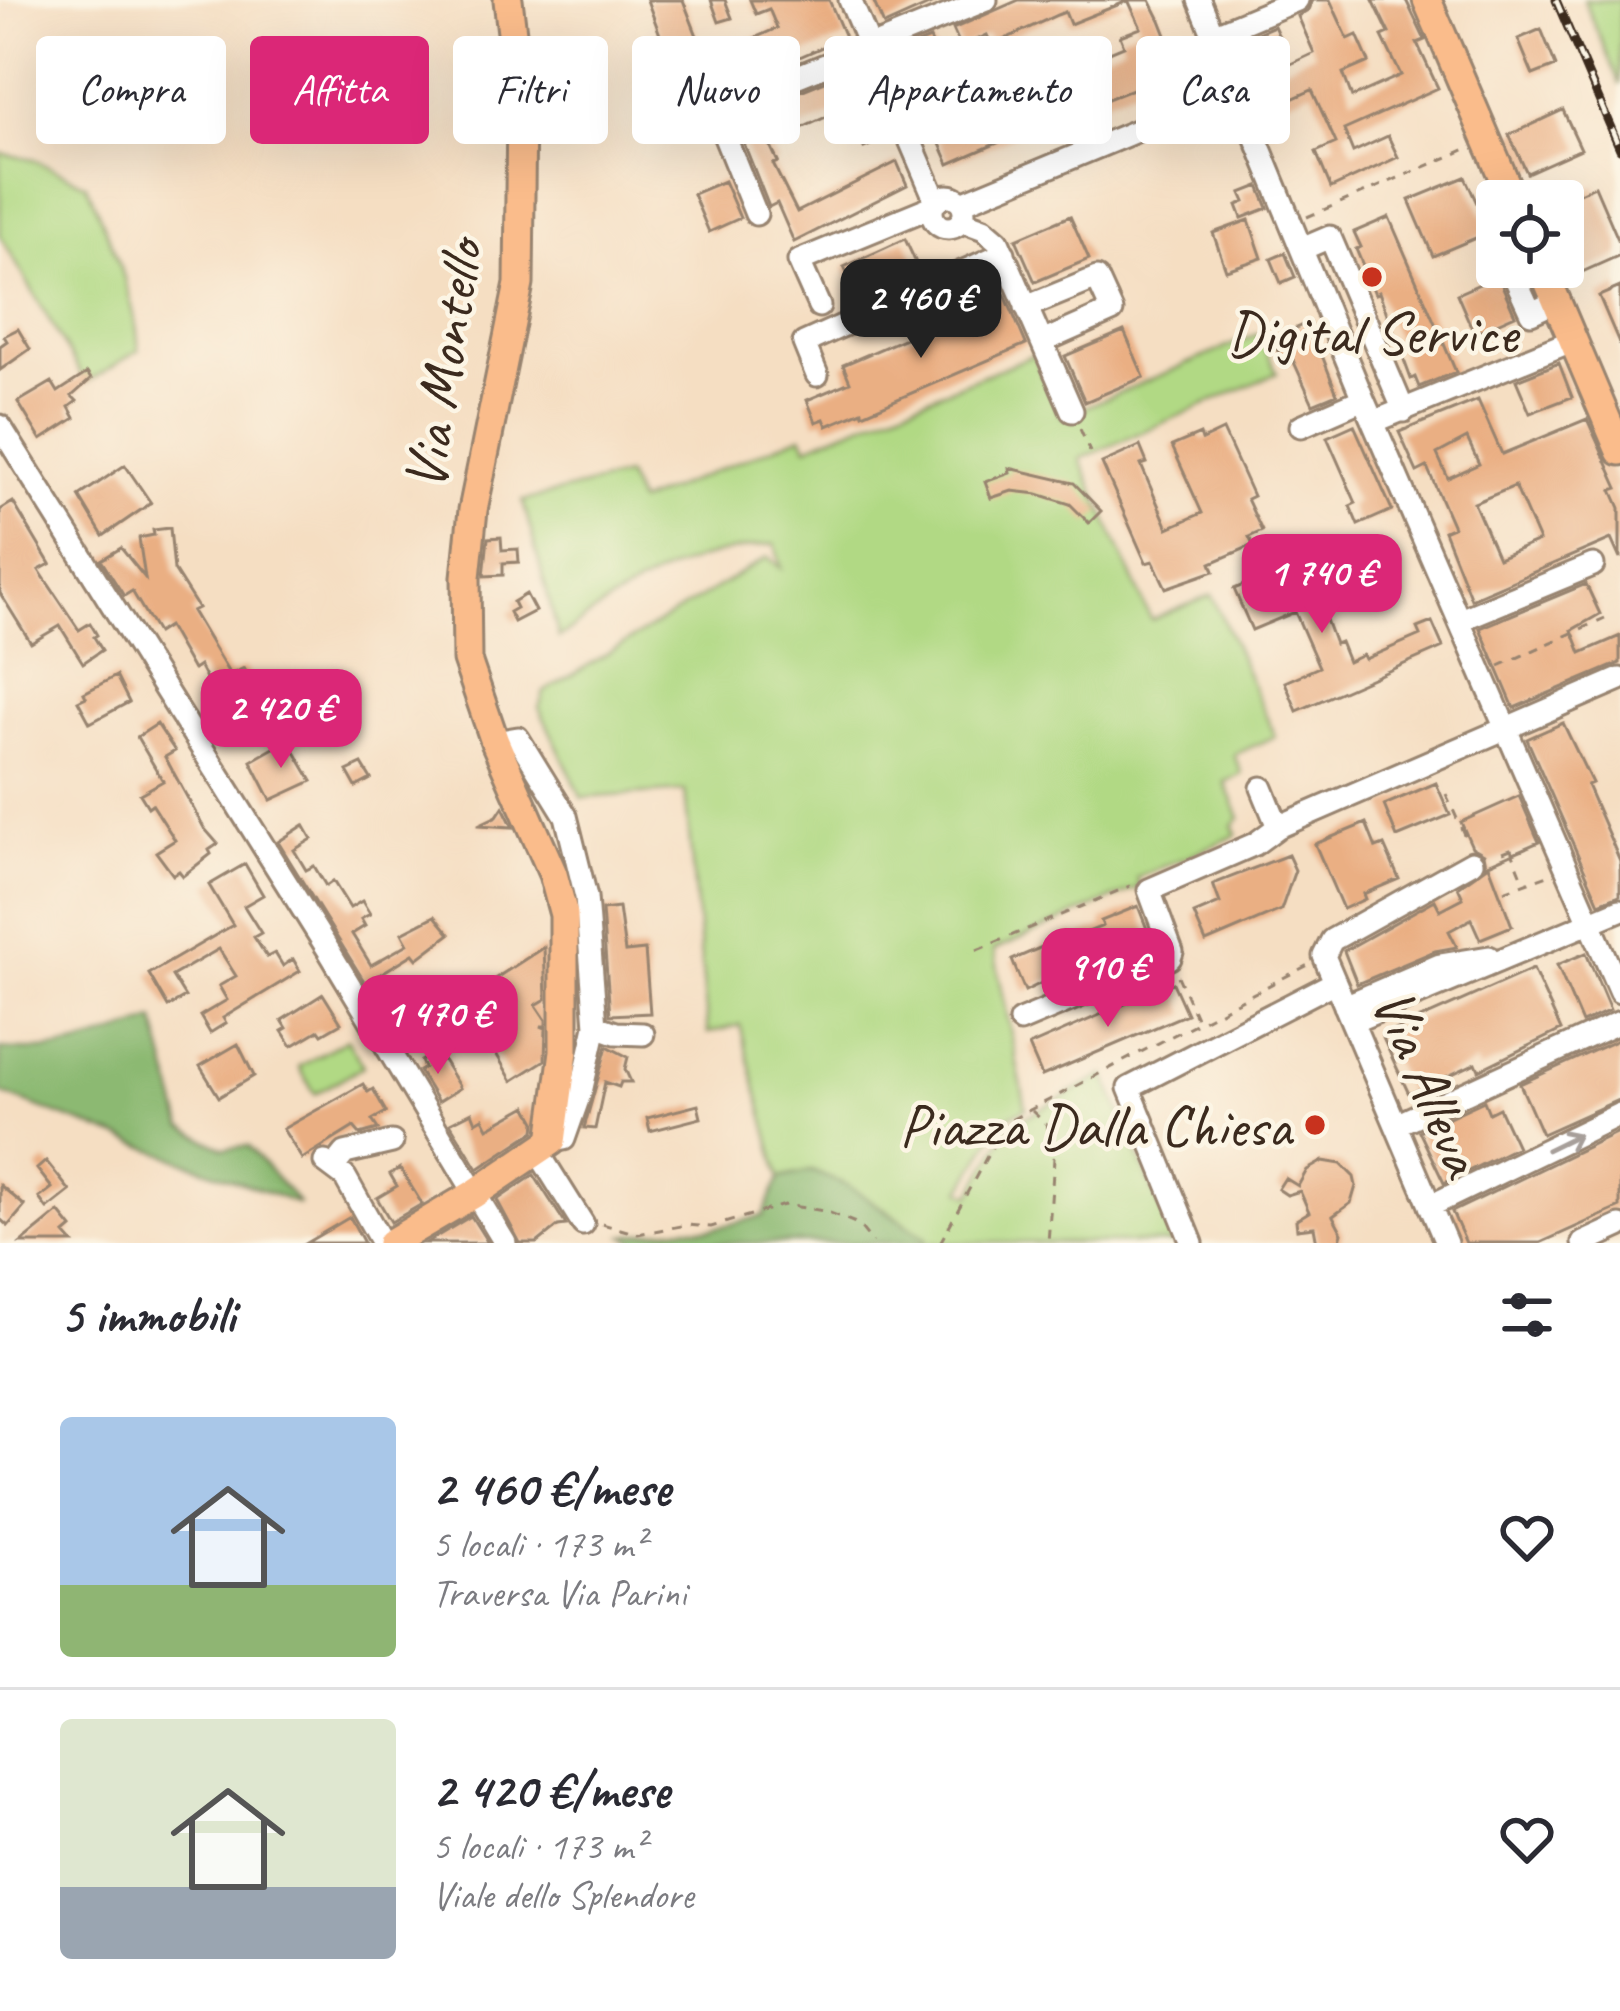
<!DOCTYPE html>
<html lang="it">
<head>
<meta charset="utf-8">
<style>
  body { margin:0; font-family:Caveat,sans-serif; background:#f2f2f3; color:#2b2b33; height:100vh; display:flex; flex-direction:column; font-size:45px; white-space:nowrap }
  * { box-sizing:border-box; margin:0 }
  p { font-size:39px; color:#7c7c81 }
  .icon { flex:none; width:66px; height:66px; fill:none; stroke:currentColor; stroke-width:2; stroke-linecap:round; stroke-linejoin:round }
  .map { position:relative; height:1243px; overflow:hidden }
  .drawer { display:flex; flex-direction:column; background:#fff; flex:1 }
  .drawer>* { flex:none }
  .guide { position:absolute; left:36px; top:36px; width:1548px; height:108px; display:flex; gap:24px }
  .fabs { position:absolute; left:1476px; top:180px; display:grid; gap:24px }
  .fabs a { display:grid; place-items:center; width:108px; height:108px; border-radius:12px; background:#fff; box-shadow:0 12px 48px #0002; font-size:60px }
  .price { position:absolute; translate:-50% -102px; padding:0 27px; border-radius:24px; background:#db2777; color:#fff; font-size:39px; line-height:78px; filter:drop-shadow(0 3px 6px #0008) }
  .price::after { content:''; position:absolute; left:50%; top:72px; width:36px; height:27px; margin-left:-18px; background:inherit; clip-path:polygon(0 0,100% 0,50% 100%) }
  .price.current { background:#222; color:#fff }
  ul { padding:0; list-style:none }
  li { display:flex; align-items:center; gap:36px; height:300px; padding:0 60px }
  li+li { border-top:3px solid #e1e1e2 }
  li span { display:grid; place-items:center; flex:none; width:336px; height:240px; border-radius:12px; color:#555 }
  li>.icon { margin-inline-start:auto }
  span .icon { width:144px; height:144px; fill:#fffc; stroke-width:1 }
  li b { font-size:51px }
  h2 { display:flex; justify-content:space-between; align-items:center; height:144px; padding:0 60px; font-size:51px }
  .tag { padding:0 42px; border-radius:12px; background:#fff; box-shadow:0 12px 48px #0002; font-size:42px; line-height:108px }
  .tag.current { background:#db2777; color:#fff }
  .map>svg:first-child { display:block }
  .green { fill:#b1d984; stroke:#768251; stroke-width:3 }
  .forest { fill:#8cb972; stroke:#647248; stroke-width:3 }
  .building { fill:#eaaf83; fill-rule:evenodd }
  .lines { fill:none; stroke-linecap:round; stroke-linejoin:round }
  .minor-casing { stroke:#988470; stroke-width:27 }
  .major-casing { stroke:#988470; stroke-width:33 }
  .path { stroke:#988470; stroke-width:3; stroke-dasharray:9 9; stroke-linecap:butt }
  .minor { stroke:#fff; stroke-width:21 }
  .major { stroke:#fabc8b; stroke-width:27 }
  .rail-casing { stroke:#3b2a1e; stroke-width:9 }
  .rail { stroke:#fcf5e5; stroke-width:4.5; stroke-dasharray:14; stroke-linecap:butt }
  .oneway { stroke:#a79f9a }
  .poi-dot { fill:#c8321e; stroke:#fcf5e5; stroke-width:4.5 }
  .labels { text-anchor:middle; stroke-width:9; stroke-linejoin:round; paint-order:stroke }
  .poi-label { font-size:60px; fill:#3b2a1e; stroke:#fcf5e5 }
  .street-label { font-size:60px; fill:#3b2a1e; stroke:#fcf5e5 }
</style>
</head>
<body>
<div class="map">
<svg width="1620" height="1243" viewBox="0 0 1620 1243">
  <rect width="100%" height="100%" fill="#fcf5e5"/>
  <filter id="ink" filterUnits="userSpaceOnUse"><feTurbulence type="fractalNoise" baseFrequency=".00833" numOctaves="2"/><feDisplacementMap in="SourceGraphic" scale="24" xChannelSelector="R" yChannelSelector="G"/><feConvolveMatrix kernelMatrix="1 2 1 2 8 2 1 2 1" color-interpolation-filters="sRGB"/></filter>
  <filter id="wash" filterUnits="userSpaceOnUse"><feTurbulence type="fractalNoise" baseFrequency=".004" numOctaves="4" result="noise"/><feDisplacementMap in="SourceGraphic" scale="48" xChannelSelector="R" yChannelSelector="G"/><feGaussianBlur stdDeviation="2.7" result="paint"/><feColorMatrix in="noise" values="0 0 0 0 0 0 0 0 0 0 0 0 0 0 0 0 0 1.4 0 .05"/><feComposite in="paint" operator="in"/></filter>
  <g filter="url(#wash)">
    <rect width="100%" height="100%" fill="#f5dec2"/>
    <path class="green" d="M 1584,0 L 1620,0 L 1620,85 Z
      M 0,153 L 34,160 L 86,184 C 109,237 135,292 139,350 L 86,383 L 0,235 Z
      M 1258,334 L 1277,373 L 1080,459 L 1151,620 L 1212,595 L 1275,736 L 1234,755 L 1242,774 L 1225,782 L 1240,818 L 1233,825 L 1237,835 L 1137,878 L 1140,887 L 994,950 L 1026,1108 L 1003,1119 L 962,1190 L 971,1195 L 1009,1126 L 1105,1075 L 1175,1243 L 926,1243 L 925,1237 L 885,1209 L 811,1171 L 780,1178 L 740,1025 L 708,1033 L 685,791 L 582,798 L 539,708 L 544,692 L 768,557 L 781,568 L 775,544 C 681,554 634,583 559,638 L 523,501 L 626,476 L 638,503 L 802,435 L 807,446 L 1034,355 L 1062,417 Z
      M 347,1039 L 363,1066 L 315,1094 L 299,1067 Z"/>
    <path class="forest" d="M 155,1020 L 183,1127 L 224,1149 L 248,1146 L 299,1204 L 0,1093 L 0,1049 C 66,1055 95,1041 155,1020 Z
      M 811,1171 L 847,1185 L 925,1237 L 926,1243 L 639,1243 L 625,1236 L 686,1227 L 711,1229 L 763,1216 L 780,1178 Z"/>
    <g id="blocks">
      <path class="building" d="M 647,0 L 683,0 L 697,36 L 665,48 Z
        M 711,0 L 725,0 L 732,18 L 719,22 Z
        M 750,0 L 829,0 L 845,37 L 779,66 L 771,46 L 743,57 L 751,75 L 680,101 L 670,75 L 777,28 L 769,9 L 756,14 Z
        M 873,0 L 940,0 L 884,25 Z
        M 1019,0 L 1128,0 L 1128,1 L 1070,24 L 1065,12 L 1057,15 L 1003,40 L 1006,47 L 995,52 L 987,35 L 961,47 L 953,29 Z
        M 1128,0 L 1150,0 L 1160,20 L 1169,43 L 1153,49 L 1164,77 L 1100,102 L 1092,84 L 1063,96 L 1072,117 L 1047,128 L 1030,85 L 1124,46 L 1120,36 L 1141,28 Z
        M 1312,0 L 1330,0 L 1348,39 L 1357,35 L 1369,62 L 1343,73 L 1352,97 L 1401,75 L 1382,36 L 1389,33 L 1373,0 L 1406,0 L 1425,40 L 1417,43 L 1438,88 L 1344,130 L 1353,152 L 1388,136 L 1398,157 L 1331,188 L 1316,152 L 1336,143 L 1312,90 L 1276,106 L 1263,77 L 1314,53 L 1298,16 L 1308,10 Z
        M 1274,26 L 1281,41 L 1247,57 L 1239,41 Z
        M 1541,29 L 1556,66 L 1533,75 L 1518,39 Z
        M 930,39 L 938,57 L 901,73 L 893,54 Z
        M 862,66 L 892,135 L 864,148 L 846,108 L 769,143 L 778,162 L 773,164 L 797,212 L 897,162 L 907,185 L 794,242 L 777,203 L 769,207 L 734,118 Z
        M 956,73 L 969,101 L 925,121 L 912,94 Z
        M 1012,106 L 1023,132 L 949,164 L 937,137 Z
        M 1563,110 L 1581,149 L 1527,173 L 1509,135 Z
        M 1465,177 L 1490,232 L 1433,256 L 1409,200 Z
        M 1573,179 L 1579,193 L 1595,186 L 1620,244 L 1620,255 L 1582,272 L 1563,227 L 1563,201 L 1530,198 Z
        M 724,181 L 740,218 L 709,232 L 693,194 Z
        M 1259,186 L 1268,208 L 1242,218 L 1237,205 L 1245,202 L 1241,193 Z
        M 1070,216 L 1089,259 L 1035,282 L 1016,239 Z
        M 1389,217 L 1456,372 L 1419,387 L 1415,377 L 1411,379 L 1379,292 L 1375,294 L 1356,249 L 1361,247 L 1354,232 Z
        M 1249,220 L 1262,258 L 1226,270 L 1213,233 Z
        M 905,239 L 917,265 L 857,293 L 844,267 Z
        M 1285,253 L 1295,277 L 1281,283 L 1271,259 Z
        M 1498,276 L 1515,315 L 1474,333 L 1457,294 Z
        M 1620,287 L 1620,345 L 1599,296 Z
        M 1005,295 L 1026,344 L 863,414 L 862,411 L 827,426 L 824,419 L 816,422 L 807,400 L 850,382 L 843,365 Z
        M 1309,322 L 1337,394 L 1313,404 L 1293,360 L 1284,364 L 1272,339 Z
        M 18,329 L 30,349 L 0,370 L 0,346 L 7,341 L 4,336 Z
        M 1124,331 L 1144,377 L 1085,402 L 1065,356 Z
        M 1559,363 L 1572,397 L 1530,413 L 1516,380 Z
        M 87,373 L 91,379 L 72,396 L 77,401 L 69,407 L 75,418 L 41,440 L 18,402 L 52,382 L 58,392 Z
        M 1478,400 L 1502,454 L 1587,419 L 1618,488 L 1612,490 L 1620,508 L 1620,559 L 1611,539 L 1471,599 L 1444,531 L 1453,527 L 1427,467 L 1417,472 L 1399,432 ZM 1467,438 L 1479,464 L 1448,478 L 1437,454 ZM 1515,486 L 1539,541 L 1498,558 L 1474,503 Z
        M 1354,425 L 1392,510 L 1358,525 L 1350,506 L 1356,503 L 1327,437 Z
        M 1223,430 L 1253,496 L 1247,499 L 1262,531 L 1249,537 L 1253,545 L 1211,563 L 1214,571 L 1166,588 L 1153,561 L 1146,563 L 1102,463 L 1140,446 L 1147,463 L 1141,465 L 1168,528 L 1202,513 L 1172,446 L 1200,434 L 1202,440 Z
        M 125,465 L 151,503 L 103,536 L 79,496 Z
        M 1009,468 L 1074,483 L 1101,511 L 1089,523 L 1070,504 L 1038,494 L 1012,491 L 991,498 L 985,482 L 1010,473 Z
        M 13,502 L 50,564 L 39,570 L 79,630 L 90,623 L 97,635 L 94,637 L 102,650 L 83,663 L 60,626 L 31,643 L 0,593 L 0,510 Z
        M 170,528 L 174,570 L 198,608 L 192,611 L 230,675 L 244,668 L 252,683 L 246,687 L 257,707 L 226,724 L 216,707 L 220,705 L 199,666 L 193,670 L 168,626 L 157,633 L 132,591 L 124,596 L 101,560 L 121,548 L 145,578 L 139,538 L 154,535 L 153,530 Z
        M 501,537 L 502,550 L 518,549 L 519,562 L 503,563 L 503,575 L 484,576 L 488,538 Z
        M 1292,564 L 1295,571 L 1306,566 L 1335,644 L 1340,642 L 1348,662 L 1363,655 L 1365,659 L 1420,635 L 1417,628 L 1432,622 L 1443,647 L 1297,711 L 1285,682 L 1319,667 L 1295,612 L 1252,630 L 1234,589 Z
        M 1586,584 L 1600,614 L 1572,630 L 1581,653 L 1620,636 L 1620,663 L 1514,708 L 1480,628 Z
        M 526,594 L 535,611 L 514,622 L 509,612 L 516,608 L 513,602 Z
        M 116,676 L 129,702 L 90,723 L 78,701 L 86,697 L 84,693 Z
        M 1563,723 L 1592,783 L 1587,785 L 1620,861 L 1620,895 L 1599,903 L 1527,739 Z
        M 157,724 L 175,751 L 165,757 L 204,828 L 218,844 L 209,850 L 211,854 L 183,876 L 179,871 L 173,875 L 156,852 L 175,840 L 152,804 L 148,807 L 140,794 L 163,781 L 137,737 Z
        M 288,740 L 312,781 L 271,800 L 251,761 Z
        M 362,764 L 371,779 L 356,787 L 347,771 Z
        M 1436,783 L 1450,815 L 1397,837 L 1384,805 Z
        M 1519,796 L 1539,842 L 1486,865 L 1484,854 L 1472,847 L 1461,822 Z
        M 503,807 L 513,827 L 478,825 L 497,816 Z
        M 1366,823 L 1376,848 L 1384,845 L 1399,879 L 1363,894 L 1365,899 L 1343,909 L 1315,844 Z
        M 304,825 L 312,839 L 294,850 L 306,870 L 314,866 L 326,886 L 333,881 L 350,908 L 362,901 L 370,914 L 361,919 L 365,926 L 352,934 L 371,965 L 408,944 L 402,933 L 435,916 L 450,934 L 417,959 L 413,954 L 377,976 L 403,1015 L 390,1023 L 278,842 Z
        M 1288,855 L 1295,870 L 1281,910 L 1206,942 L 1194,914 L 1220,903 L 1213,884 Z
        M 245,864 L 263,895 L 244,906 L 261,933 L 254,937 L 267,957 L 275,953 L 283,966 L 293,959 L 300,971 L 223,1018 L 226,1023 L 210,1033 L 200,1016 L 227,1000 L 219,986 L 236,976 L 219,949 L 172,976 L 185,997 L 168,1007 L 149,974 L 233,925 L 209,885 Z
        M 1489,865 L 1512,926 L 1480,939 L 1471,919 L 1449,931 L 1457,947 L 1435,951 L 1357,984 L 1344,951 L 1435,900 L 1440,910 L 1463,898 L 1458,887 Z
        M 1138,906 L 1154,947 L 1135,955 L 1132,947 L 1116,954 L 1113,948 L 1025,991 L 1012,960 L 1074,933 L 1076,937 L 1103,926 L 1101,921 Z
        M 619,908 L 625,952 L 645,950 L 650,1013 L 610,1015 L 602,910 Z
        M 544,947 L 546,999 L 536,1005 L 546,1020 L 546,1026 L 541,1026 L 546,1028 L 545,1060 L 512,1081 L 473,1014 L 489,1005 L 479,989 Z
        M 1586,953 L 1610,1010 L 1582,1023 L 1557,965 Z
        M 1533,969 L 1561,1030 L 1479,1070 L 1476,1063 L 1409,1094 L 1382,1036 Z
        M 1173,983 L 1187,1014 L 1042,1076 L 1029,1046 Z
        M 323,994 L 341,1023 L 322,1034 L 319,1030 L 292,1046 L 282,1031 L 287,1028 L 282,1020 Z
        M 448,997 L 463,1020 L 431,1040 L 416,1016 Z
        M 1620,1039 L 1620,1099 L 1542,1134 L 1520,1084 Z
        M 238,1044 L 254,1076 L 219,1097 L 200,1066 Z
        M 607,1046 L 628,1057 L 625,1069 L 631,1082 L 621,1082 L 619,1087 L 605,1082 L 595,1129 L 584,1128 Z
        M 438,1052 L 460,1088 L 438,1102 L 419,1071 L 424,1068 L 421,1061 Z
        M 363,1084 L 368,1092 L 373,1089 L 386,1112 L 372,1120 L 378,1129 L 360,1134 L 354,1127 L 302,1159 L 283,1129 Z
        M 1484,1101 L 1489,1113 L 1499,1108 L 1517,1147 L 1444,1183 L 1419,1131 Z
        M 698,1105 L 701,1118 L 650,1131 L 647,1118 Z
        M 527,1106 L 536,1122 L 535,1131 L 478,1169 L 450,1123 L 472,1112 L 476,1122 L 483,1118 L 488,1128 Z
        M 1620,1131 L 1620,1207 L 1540,1243 L 1466,1243 L 1452,1212 Z
        M 46,1161 L 70,1191 L 47,1209 L 39,1198 L 52,1188 L 37,1169 Z
        M 1323,1161 L 1341,1164 L 1354,1177 L 1356,1186 L 1351,1203 L 1333,1216 L 1342,1233 L 1339,1243 L 1317,1243 L 1314,1227 L 1297,1229 L 1296,1220 L 1309,1212 L 1300,1191 L 1287,1195 L 1278,1189 L 1285,1178 L 1298,1186 L 1307,1170 Z
        M 400,1168 L 422,1204 L 391,1222 L 377,1198 L 397,1186 L 390,1174 Z
        M 534,1175 L 566,1225 L 558,1226 L 537,1243 L 520,1243 L 497,1200 Z
        M 0,1185 L 25,1206 L 8,1226 L 0,1219 Z
        M 59,1212 L 72,1228 L 65,1234 L 73,1243 L 21,1243 Z
        M 471,1216 L 488,1243 L 426,1243 Z
        M 350,1217 L 364,1243 L 306,1243 Z"/>
    </g>
  </g>
  <g filter="url(#ink)">
    <use href="#blocks" fill-opacity="0" stroke="#988470" stroke-width="3"/>
    <g class="lines">
      <g class="minor-casing">
        <path id="minor" d="M 850,0 L 936,201
          M 1199,0 L 1363,399 L 1620,992
          M 1213,35 L 1297,0
          M 714,110 L 756,214
          M 672,127 L 986,0
          M932 212a16 16 0 1 1 32 0a16 16 0 1 1-32 0Z
          M 962,203 L 1235,90
          M 962,221 L 984,229 L 998,241 L 1072,411
          M 1302,249 L 1330,237 L 1404,411
          M 1510,267 L 1531,313 L 1557,301
          M 819,306 L 799,261 L 933,206
          M 1026,307 L 1097,278 L 1112,311 L 1042,342
          M 817,375 L 804,343 L 1004,253
          M 1373,422 L 1574,340
          M 0,426 L 329,951 L 505,1243
          M 1301,426 L 1363,399
          M 1460,620 L 1593,565
          M 495,742 L 518,738 L 566,816 L 586,897 L 596,1026 L 582,1088 L 564,1139 L 552,1141
          M 1262,788 L 1278,827
          M 1345,1006 L 1440,965 L 1489,957
          M 1020,1021 L 1170,958 L 1172,952 L 1149,890 L 1255,844 L 1278,827 L 1620,679
          M 1352,1022 L 1620,910
          M 596,1026 L 616,1033 L 643,1034
          M 1396,1125 L 1620,1022
          M 538,1152 L 583,1224
          M 325,1162 L 345,1177 L 382,1243
          M 333,1168 L 345,1153 L 392,1142
          M 1430,1206 L 1620,1114
          M 1192,1243 L 1129,1088 L 1335,982
          M 1446,1243 L 1324,956 L 1332,940 L 1472,862
          M 1583,1243 L 1620,1226"/>
      </g>
      <g class="major-casing">
        <path id="major" d="M 1427,0 L 1513,201
          M 1542,267 L 1620,451
          M 391,1243 L 474,1194 L 552,1141 L 564,1051 L 564,915 L 553,874 L 495,742 L 467,660 L 466,577 L 473,510 L 519,284 L 521,106 L 508,0"/>
      </g>
      <path class="path" d="M 1307,217 L 1469,148
        M 1080,429 L 1090,452
        M 1499,666 L 1605,618
        M 1446,794 L 1467,841
        M 1511,849 L 1524,881
        M 1503,852 L 1516,847
        M 1504,891 L 1548,875
        M 977,950 L 1130,886
        M 1178,976 L 1198,1022
        M 1032,1111 L 1046,1124 L 1055,1144 L 1048,1243
        M 602,1224 L 638,1234 L 686,1225 L 711,1227 L 784,1205 L 825,1211 L 858,1224 L 873,1243
        M 940,1243 L 1005,1123 L 1308,965"/>
      <use href="#minor" class="minor"/>
      <use href="#major" class="major"/>
      <g class="rail-casing">
        <path id="rail" d="M 1556,0 L 1620,149"/>
      </g>
      <use href="#rail" class="rail"/>
    </g>
    <defs><path id="oneway-shaft" d="M-6 0H5M1.5-3L5.5 0L1.5 3" fill="none" stroke-width="1.6" stroke-linecap="round" stroke-linejoin="round" transform="scale(3)"/></defs>
    <use class="oneway" href="#oneway-shaft" transform="translate(1563 1142) rotate(-26)"/>
  </g>
  <g class="poi-dot">
    <circle cx="1372" cy="277" r="12"/>
    <circle cx="1315" cy="1125" r="12"/>
  </g>
  <g class="labels">
    <g class="poi-label">
      <text x="1372" y="353">Digital Service</text>
      <text x="1291" y="1146" text-anchor="end">Piazza Dalla Chiesa</text>
    </g>
    <g class="street-label">
      <text transform="translate(442 365) rotate(-81)" y="21">Via Montello</text>
      <text transform="translate(1429 1081) rotate(67)" y="21">Via Alleva</text>
    </g>
  </g>
</svg>
<div class="fabs">
<a><svg class="icon" aria-label="locate" viewBox="0 0 24 24"><circle cx="12" cy="12" r="6"/><path d="M12 2v4M12 18v4M2 12h4M18 12h4"/></svg></a>
</div>
<b class="price current" style="left:921px;top:361px">2 460 €</b>
<b class="price" style="left:1322px;top:636px">1 740 €</b>
<b class="price" style="left:281px;top:771px">2 420 €</b>
<b class="price" style="left:1108px;top:1030px">910 €</b>
<b class="price" style="left:438px;top:1077px">1 470 €</b>
<div class="guide">
<a class="tag">Compra</a>
<a class="tag current">Affitta</a>
<a class="tag">Filtri</a>
<a class="tag">Nuovo</a>
<a class="tag">Appartamento</a>
<a class="tag">Casa</a>
</div>
</div>
<section class="drawer">
<h2>5 immobili<svg class="icon" aria-label="filters" viewBox="0 0 24 24"><path d="M4 7h16M4 17h16"/><circle cx="9" cy="7" r="2"/><circle cx="15" cy="17" r="2"/></svg></h2>
<ul>
<li><span style="background:linear-gradient(#a9c7e8 70%,#8fb573 0)"><svg class="icon" aria-label="home" viewBox="0 0 24 24"><path d="M3 11l9-7 9 7M6 9v11h12V9"/></svg></span><div><b>2 460 €/mese</b><p>5 locali · 173 m²</p><p>Traversa Via Parini</p></div><svg class="icon" aria-label="heart" viewBox="0 0 24 24"><path d="M12 20l-8-8c-3-5 5-10 8-4 3-6 11-1 8 4z"/></svg></li>
<li><span style="background:linear-gradient(#dfe7d0 70%,#9aa5b1 0)"><svg class="icon" aria-label="home" viewBox="0 0 24 24"><path d="M3 11l9-7 9 7M6 9v11h12V9"/></svg></span><div><b>2 420 €/mese</b><p>5 locali · 173 m²</p><p>Viale dello Splendore</p></div><svg class="icon" aria-label="heart" viewBox="0 0 24 24"><path d="M12 20l-8-8c-3-5 5-10 8-4 3-6 11-1 8 4z"/></svg></li>
</ul>
</section>
</body>
</html>
